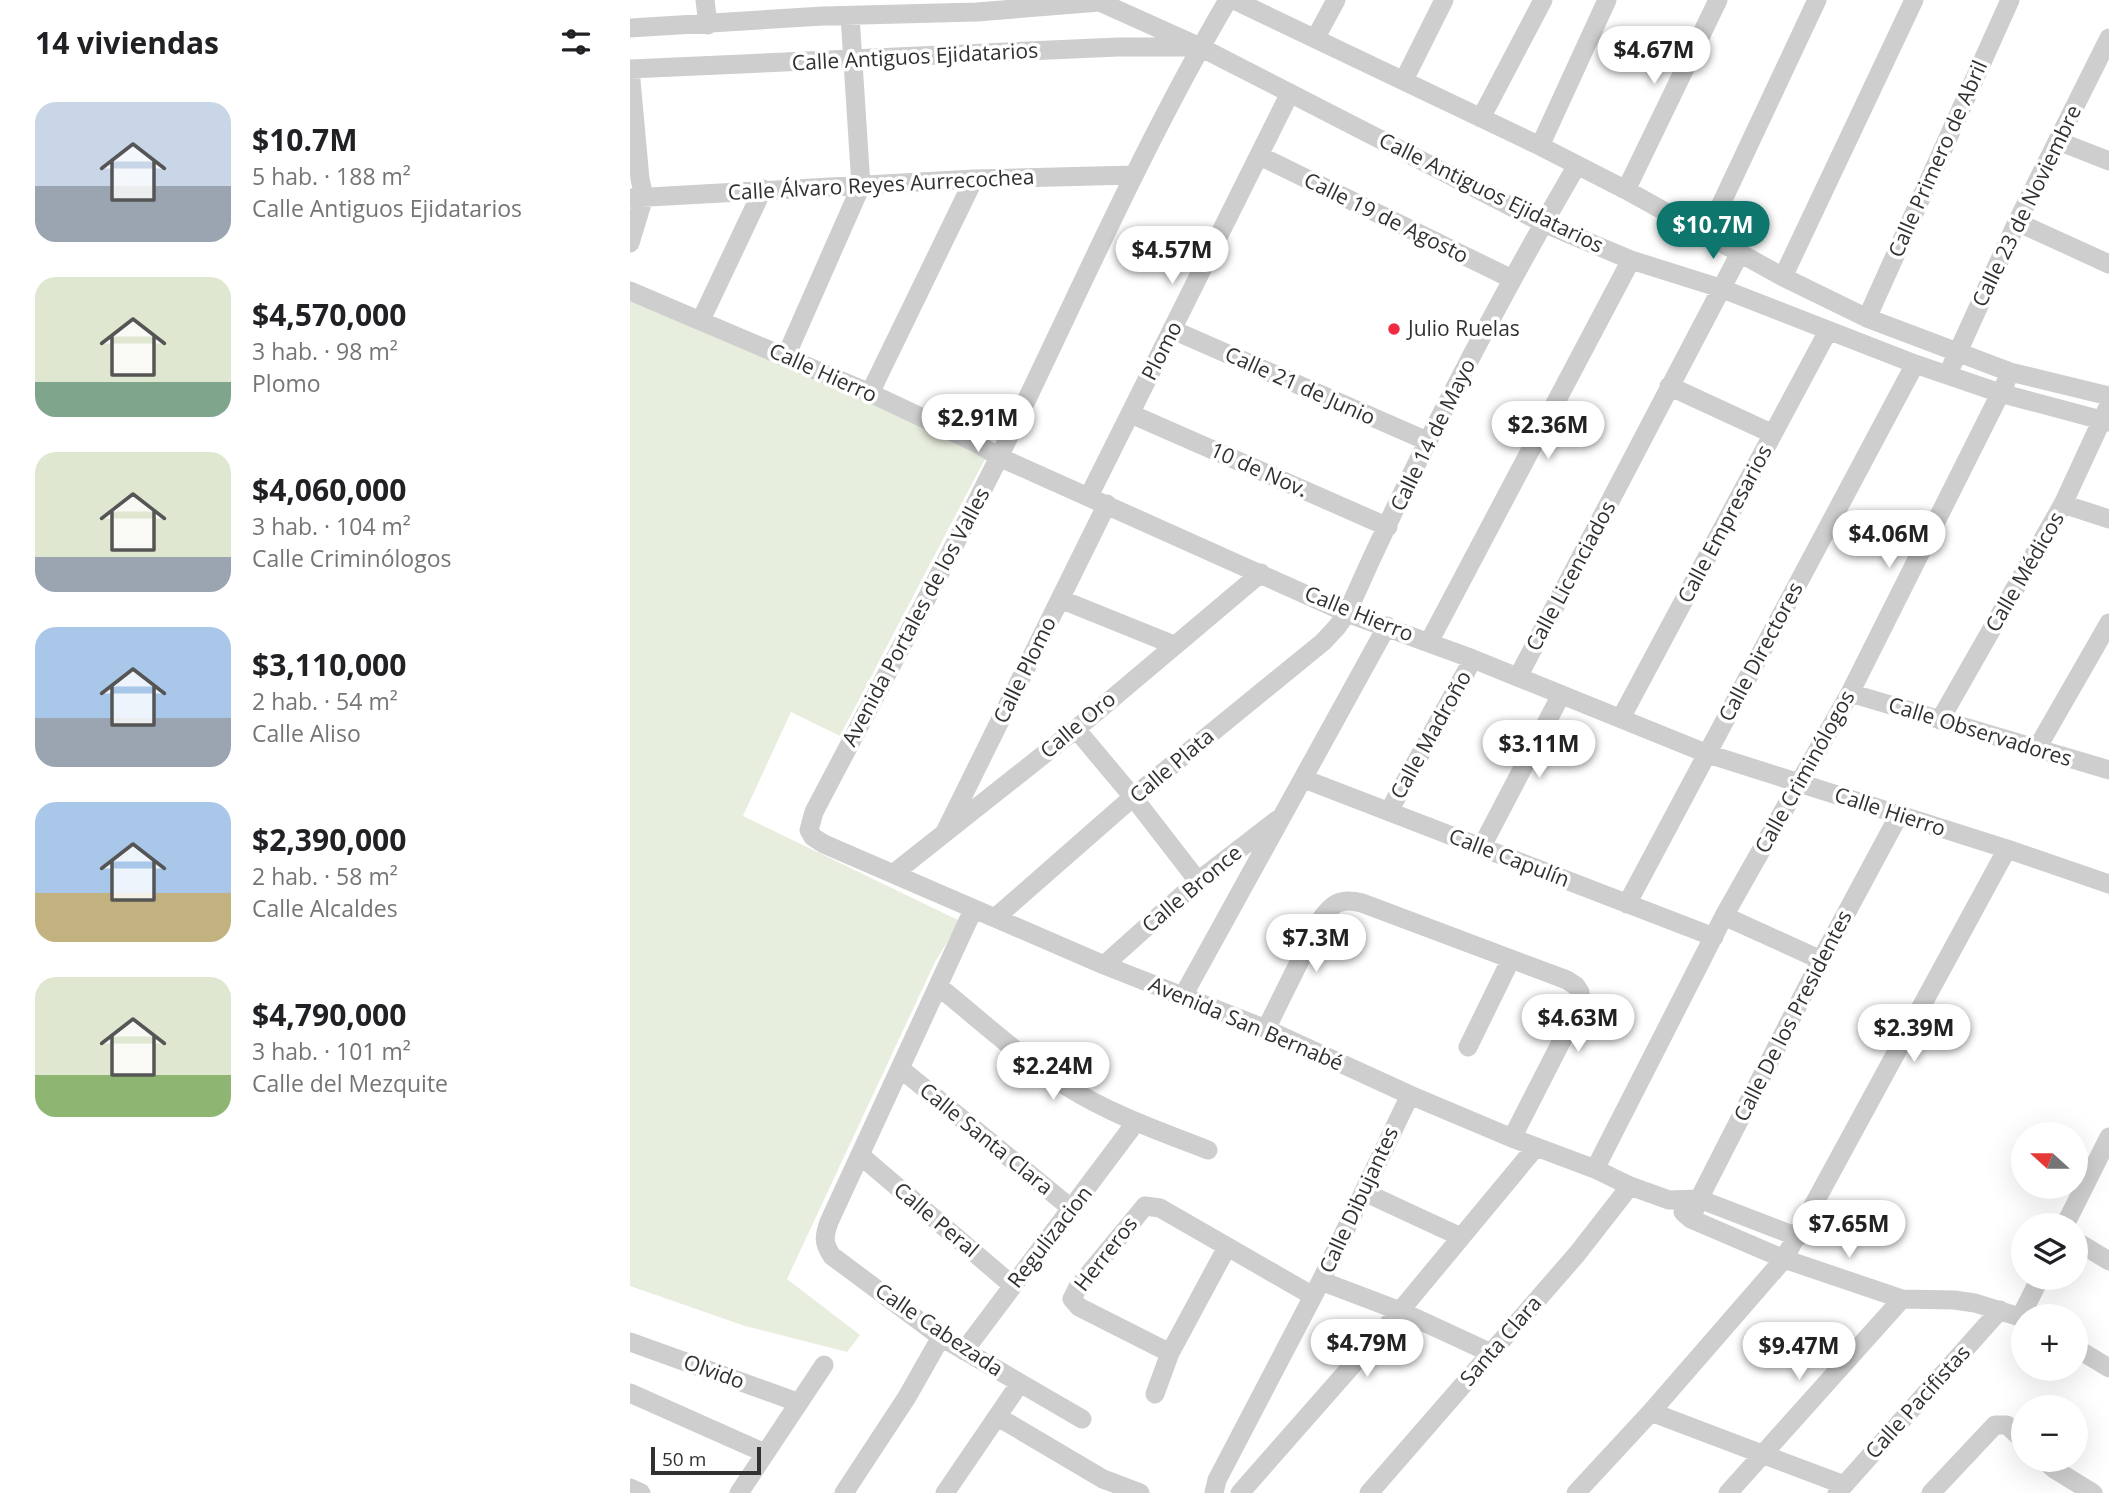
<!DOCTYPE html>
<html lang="es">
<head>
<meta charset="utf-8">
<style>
  body { margin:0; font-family:"Open Sans",sans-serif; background:#f6f6f6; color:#202124; height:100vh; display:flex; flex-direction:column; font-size:26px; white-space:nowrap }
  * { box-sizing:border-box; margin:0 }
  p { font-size:23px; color:#757577 }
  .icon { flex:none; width:38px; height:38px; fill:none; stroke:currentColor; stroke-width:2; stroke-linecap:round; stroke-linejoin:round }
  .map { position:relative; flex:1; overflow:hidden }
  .panel { display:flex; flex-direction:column; background:#fff; width:630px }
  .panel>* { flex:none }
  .needle { width:46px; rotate:291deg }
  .fabs { position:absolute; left:1381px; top:1122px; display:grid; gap:14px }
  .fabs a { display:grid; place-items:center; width:77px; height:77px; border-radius:50%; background:#fff; box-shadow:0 7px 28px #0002; font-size:35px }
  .scale { position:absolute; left:21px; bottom:18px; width:110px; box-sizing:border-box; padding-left:7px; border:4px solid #313131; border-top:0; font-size:19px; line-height:24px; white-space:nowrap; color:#313131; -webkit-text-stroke:5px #fff; paint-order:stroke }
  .price { position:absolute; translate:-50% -60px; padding:0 16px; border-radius:24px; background:#fff; color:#222; font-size:23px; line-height:46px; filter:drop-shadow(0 2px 4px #0008) }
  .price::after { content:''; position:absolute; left:50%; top:42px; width:21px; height:16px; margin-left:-10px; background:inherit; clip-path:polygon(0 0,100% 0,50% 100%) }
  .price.current { background:#0f766e; color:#fff }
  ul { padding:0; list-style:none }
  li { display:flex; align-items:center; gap:21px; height:175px; padding:0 35px }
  li span { display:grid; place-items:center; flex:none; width:196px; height:140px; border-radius:21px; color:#555 }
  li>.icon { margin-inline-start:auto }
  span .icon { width:84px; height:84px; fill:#fffc; stroke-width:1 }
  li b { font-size:30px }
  h2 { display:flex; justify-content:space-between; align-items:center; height:84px; padding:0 35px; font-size:30px }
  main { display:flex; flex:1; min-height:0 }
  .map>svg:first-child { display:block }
  .green { fill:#e8eede }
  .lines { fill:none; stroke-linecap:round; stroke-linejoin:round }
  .minor { stroke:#cecece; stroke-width:19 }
  .poi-dot { fill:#f02b41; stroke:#fff; stroke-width:2.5 }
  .labels { text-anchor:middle; stroke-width:7; stroke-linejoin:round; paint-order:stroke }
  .street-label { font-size:21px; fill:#313131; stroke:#fff }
  .poi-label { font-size:21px; fill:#313131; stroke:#fff; text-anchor:start }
</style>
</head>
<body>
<main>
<section class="panel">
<h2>14 viviendas<svg class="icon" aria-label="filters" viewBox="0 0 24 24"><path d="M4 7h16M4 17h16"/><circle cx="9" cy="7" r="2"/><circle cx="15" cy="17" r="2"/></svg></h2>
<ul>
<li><span style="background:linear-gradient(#c9d6e8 60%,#9aa5b1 0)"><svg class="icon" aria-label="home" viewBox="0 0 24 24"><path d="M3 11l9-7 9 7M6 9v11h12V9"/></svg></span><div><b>$10.7M</b><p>5 hab. · 188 m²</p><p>Calle Antiguos Ejidatarios</p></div></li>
<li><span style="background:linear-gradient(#dfe7d0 75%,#7fa58c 0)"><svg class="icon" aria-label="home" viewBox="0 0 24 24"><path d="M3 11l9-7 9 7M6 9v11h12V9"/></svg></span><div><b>$4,570,000</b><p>3 hab. · 98 m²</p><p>Plomo</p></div></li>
<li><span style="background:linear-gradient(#dfe7d0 75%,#9aa5b1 0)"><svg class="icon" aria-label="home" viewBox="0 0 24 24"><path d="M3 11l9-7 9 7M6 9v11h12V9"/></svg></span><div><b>$4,060,000</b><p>3 hab. · 104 m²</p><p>Calle Criminólogos</p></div></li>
<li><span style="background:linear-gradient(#a9c7e8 65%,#9aa5b1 0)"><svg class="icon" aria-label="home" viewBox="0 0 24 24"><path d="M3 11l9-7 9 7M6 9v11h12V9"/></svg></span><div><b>$3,110,000</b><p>2 hab. · 54 m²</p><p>Calle Aliso</p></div></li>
<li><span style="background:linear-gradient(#a9c7e8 65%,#c2b280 0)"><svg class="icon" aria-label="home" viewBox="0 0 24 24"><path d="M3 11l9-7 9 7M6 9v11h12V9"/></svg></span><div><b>$2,390,000</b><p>2 hab. · 58 m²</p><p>Calle Alcaldes</p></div></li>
<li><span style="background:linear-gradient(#dfe7d0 70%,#8fb573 0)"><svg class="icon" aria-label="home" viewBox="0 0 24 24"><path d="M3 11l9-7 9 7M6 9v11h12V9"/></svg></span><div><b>$4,790,000</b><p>3 hab. · 101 m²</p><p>Calle del Mezquite</p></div></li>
</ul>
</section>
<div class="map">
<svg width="1479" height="1493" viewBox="0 0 1479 1493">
  <rect width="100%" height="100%" fill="#fff"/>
  <path class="green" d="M 0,292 L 309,433 L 355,459 L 210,736 L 161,712 L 113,816 L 330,921 L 305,962 L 157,1279 L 230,1335 L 217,1352 L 115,1326 L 0,1286 Z"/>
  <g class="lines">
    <path class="minor" d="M 75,0 L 78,25
      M 598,0 C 512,146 445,302 370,455 C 311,575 246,693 184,812 L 179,830 L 183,837 L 194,844 L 474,965 L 636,1029 L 780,1095 L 882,1138 L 965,1169 L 1000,1186 L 1039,1200 L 1069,1199 L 1168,1237
      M 604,0 L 910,146 L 996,190 L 1153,277 L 1237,318 L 1380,372 L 1479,396
      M 0,28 L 193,16 L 347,12 L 470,2 L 570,47 L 913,223 L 1001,260 L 1090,288 L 1285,364 L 1370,393 L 1479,422
      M 685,39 L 706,0
      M 774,80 L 814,0
      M 851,118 L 913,0
      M 1428,141 L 1479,161
      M 910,146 L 977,0
      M 630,156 L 882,279
      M 996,190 L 1088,0
      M 1,198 L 344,179 L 503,175
      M 1387,222 L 1479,264
      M 1077,234 L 1187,0
      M 0,243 L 14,197 L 10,179 L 0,69 L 488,47 L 560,47
      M 1153,277 L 1284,0
      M 0,291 L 240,393 L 346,443 L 369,457 L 717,613 L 843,659 L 1078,754 L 1377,849 L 1479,884
      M 1237,318 L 1380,0
      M 71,320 L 133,189
      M 543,330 L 797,441
      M 156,356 L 231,186 L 220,16
      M 1322,365 L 1387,222 L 1479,38
      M 1039,386 L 1143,434
      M 240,393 L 344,179
      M 501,414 L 758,527
      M 459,496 L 660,93
      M 1433,504 L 1479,519
      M 430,599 L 544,645
      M 799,642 L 1001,260
      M 888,677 L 1110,253
      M 1220,693 L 1479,770
      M 991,718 L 1198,331
      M 1310,720 L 1433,504 L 1477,409
      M 446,729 L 503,797 L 568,881
      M 1406,750 L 1479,623
      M 674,779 L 1084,937
      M 759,811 L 843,659
      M 316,830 L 477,504
      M 852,846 L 931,695
      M 263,874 L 446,729 L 631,573
      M 997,904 L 1285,364
      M 343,910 L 199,1222 C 194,1236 193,1243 202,1256 L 311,1337 L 452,1419
      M 1094,916 L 1191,960
      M 365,918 L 503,797 L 693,642 L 707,627 L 717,613 C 785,459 863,310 947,165
      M 474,965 L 568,881 L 647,820
      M 308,986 C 350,1020 390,1057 436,1086 C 480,1114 529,1131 578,1150
      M 553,996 L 757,626
      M 636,1029 L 689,922 C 701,904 710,897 732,903 L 937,980 L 946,986 L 950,992 L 946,1013 L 882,1138
      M 838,1047 L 881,959
      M 271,1069 L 442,1209
      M 230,1155 L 382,1285
      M 965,1169 L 1094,916 L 1220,693 L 1376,382
      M 734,1192 L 831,1237
      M 1053,1212 L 1061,1219 L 1154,1259 L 1272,1299 L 1324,1300 L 1345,1303 L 1393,1318
      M 1061,1219 L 1069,1199 L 1191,960 L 1269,815
      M 1435,1225 L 1479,1137
      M 1446,1241 L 1479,1261
      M 691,1281 L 770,1311 L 861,1353
      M 1391,1316 L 1410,1278
      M 0,1342 L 167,1402
      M 1446,1348 L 1479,1368
      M 334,1351 L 506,1122
      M 540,1353 L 449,1307 L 442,1299 L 448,1287 L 515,1206 L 530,1208 L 683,1296
      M 0,1393 L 135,1453
      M 525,1394 L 540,1353 L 597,1247
      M 1021,1412 L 1214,1485
      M 368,1417 L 473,1479 L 510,1493
      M 1414,1460 L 1424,1469 L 1463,1493
      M 0,1488 L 11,1493
      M 109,1493 L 194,1365
      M 214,1493 L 277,1397 L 311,1337
      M 315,1493 L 390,1383
      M 584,1493 L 587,1480 L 691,1281 L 780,1095
      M 610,1493 L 770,1311 L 906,1147
      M 739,1493 L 947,1254 L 1000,1186
      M 946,1493 L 1021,1412 L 1154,1259 L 1377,849
      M 1098,1493 L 1272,1299
      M 1207,1493 L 1370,1310
      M 1301,1493 L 1365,1425 L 1377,1425 L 1393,1440"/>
  </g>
  <circle class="poi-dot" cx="764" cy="329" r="7"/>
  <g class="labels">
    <g class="street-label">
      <text transform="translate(285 57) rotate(-3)" y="7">Calle Antiguos Ejidatarios</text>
      <text transform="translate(1308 159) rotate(-66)" y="7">Calle Primero de Abril</text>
      <text transform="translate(251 185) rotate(-3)" y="7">Calle Álvaro Reyes Aurrecochea</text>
      <text transform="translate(861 193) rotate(26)" y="7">Calle Antiguos Ejidatarios</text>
      <text transform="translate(1397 206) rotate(-64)" y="7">Calle 23 de Noviembre</text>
      <text transform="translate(756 218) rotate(26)" y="7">Calle 19 de Agosto</text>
      <text transform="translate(532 351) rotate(-63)" y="7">Plomo</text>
      <text transform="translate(193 373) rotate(24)" y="7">Calle Hierro</text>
      <text transform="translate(670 386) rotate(24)" y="7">Calle 21 de Junio</text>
      <text transform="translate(803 435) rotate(-64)" y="7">Calle 14 de Mayo</text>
      <text transform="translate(629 470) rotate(24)" y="7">10 de Nov.</text>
      <text transform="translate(1095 524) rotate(-62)" y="7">Calle Empresarios</text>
      <text transform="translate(1395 572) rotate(-60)" y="7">Calle Médicos</text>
      <text transform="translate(941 576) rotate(-62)" y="7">Calle Licenciados</text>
      <text transform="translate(729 614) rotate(22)" y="7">Calle Hierro</text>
      <text transform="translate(286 617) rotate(-62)" y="7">Avenida Portales de los Valles</text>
      <text transform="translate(1131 652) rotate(-62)" y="7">Calle Directores</text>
      <text transform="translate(395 670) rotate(-64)" y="7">Calle Plomo</text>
      <text transform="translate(448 725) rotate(-40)" y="7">Calle Oro</text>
      <text transform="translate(1350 732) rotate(17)" y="7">Calle Observadores</text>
      <text transform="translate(801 735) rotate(-61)" y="7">Calle Madroño</text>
      <text transform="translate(542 766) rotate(-40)" y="7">Calle Plata</text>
      <text transform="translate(1175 772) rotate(-61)" y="7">Calle Criminólogos</text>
      <text transform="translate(1260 812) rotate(18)" y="7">Calle Hierro</text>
      <text transform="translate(879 858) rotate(21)" y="7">Calle Capulín</text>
      <text transform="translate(562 889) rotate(-40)" y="7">Calle Bronce</text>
      <text transform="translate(1163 1016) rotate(-63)" y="7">Calle De los Presidentes</text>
      <text transform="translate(616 1024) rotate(23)" y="7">Avenida San Bernabé</text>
      <text transform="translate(356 1139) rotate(39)" y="7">Calle Santa Clara</text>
      <text transform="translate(729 1200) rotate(-65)" y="7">Calle Dibujantes</text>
      <text transform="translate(306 1220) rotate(40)" y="7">Calle Peral</text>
      <text transform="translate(420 1237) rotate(-52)" y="7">Regulizacion</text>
      <text transform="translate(476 1254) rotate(-52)" y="7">Herreros</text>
      <text transform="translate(309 1330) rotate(34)" y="7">Calle Cabezada</text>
      <text transform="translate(871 1341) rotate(-49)" y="7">Santa Clara</text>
      <text transform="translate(84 1372) rotate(20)" y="7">Olvido</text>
      <text transform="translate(1288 1402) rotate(-48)" y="7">Calle Pacifistas</text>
    </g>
    <g class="poi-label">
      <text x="778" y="336">Julio Ruelas</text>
    </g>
  </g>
</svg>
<div class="fabs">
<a><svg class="needle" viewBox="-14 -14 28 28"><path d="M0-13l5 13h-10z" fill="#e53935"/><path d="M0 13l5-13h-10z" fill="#757577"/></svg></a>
<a><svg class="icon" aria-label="layers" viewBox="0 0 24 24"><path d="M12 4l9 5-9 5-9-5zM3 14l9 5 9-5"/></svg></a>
<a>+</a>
<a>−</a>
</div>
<div class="scale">50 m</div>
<b class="price" style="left:1024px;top:86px">$4.67M</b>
<b class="price current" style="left:1083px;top:261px">$10.7M</b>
<b class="price" style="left:542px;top:286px">$4.57M</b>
<b class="price" style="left:348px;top:454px">$2.91M</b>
<b class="price" style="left:918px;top:461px">$2.36M</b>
<b class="price" style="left:1259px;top:570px">$4.06M</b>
<b class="price" style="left:909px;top:780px">$3.11M</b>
<b class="price" style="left:686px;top:974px">$7.3M</b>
<b class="price" style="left:948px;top:1054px">$4.63M</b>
<b class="price" style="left:1284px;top:1064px">$2.39M</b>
<b class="price" style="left:423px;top:1102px">$2.24M</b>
<b class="price" style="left:1219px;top:1260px">$7.65M</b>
<b class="price" style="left:737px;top:1379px">$4.79M</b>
<b class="price" style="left:1169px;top:1382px">$9.47M</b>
</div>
</main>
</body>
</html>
